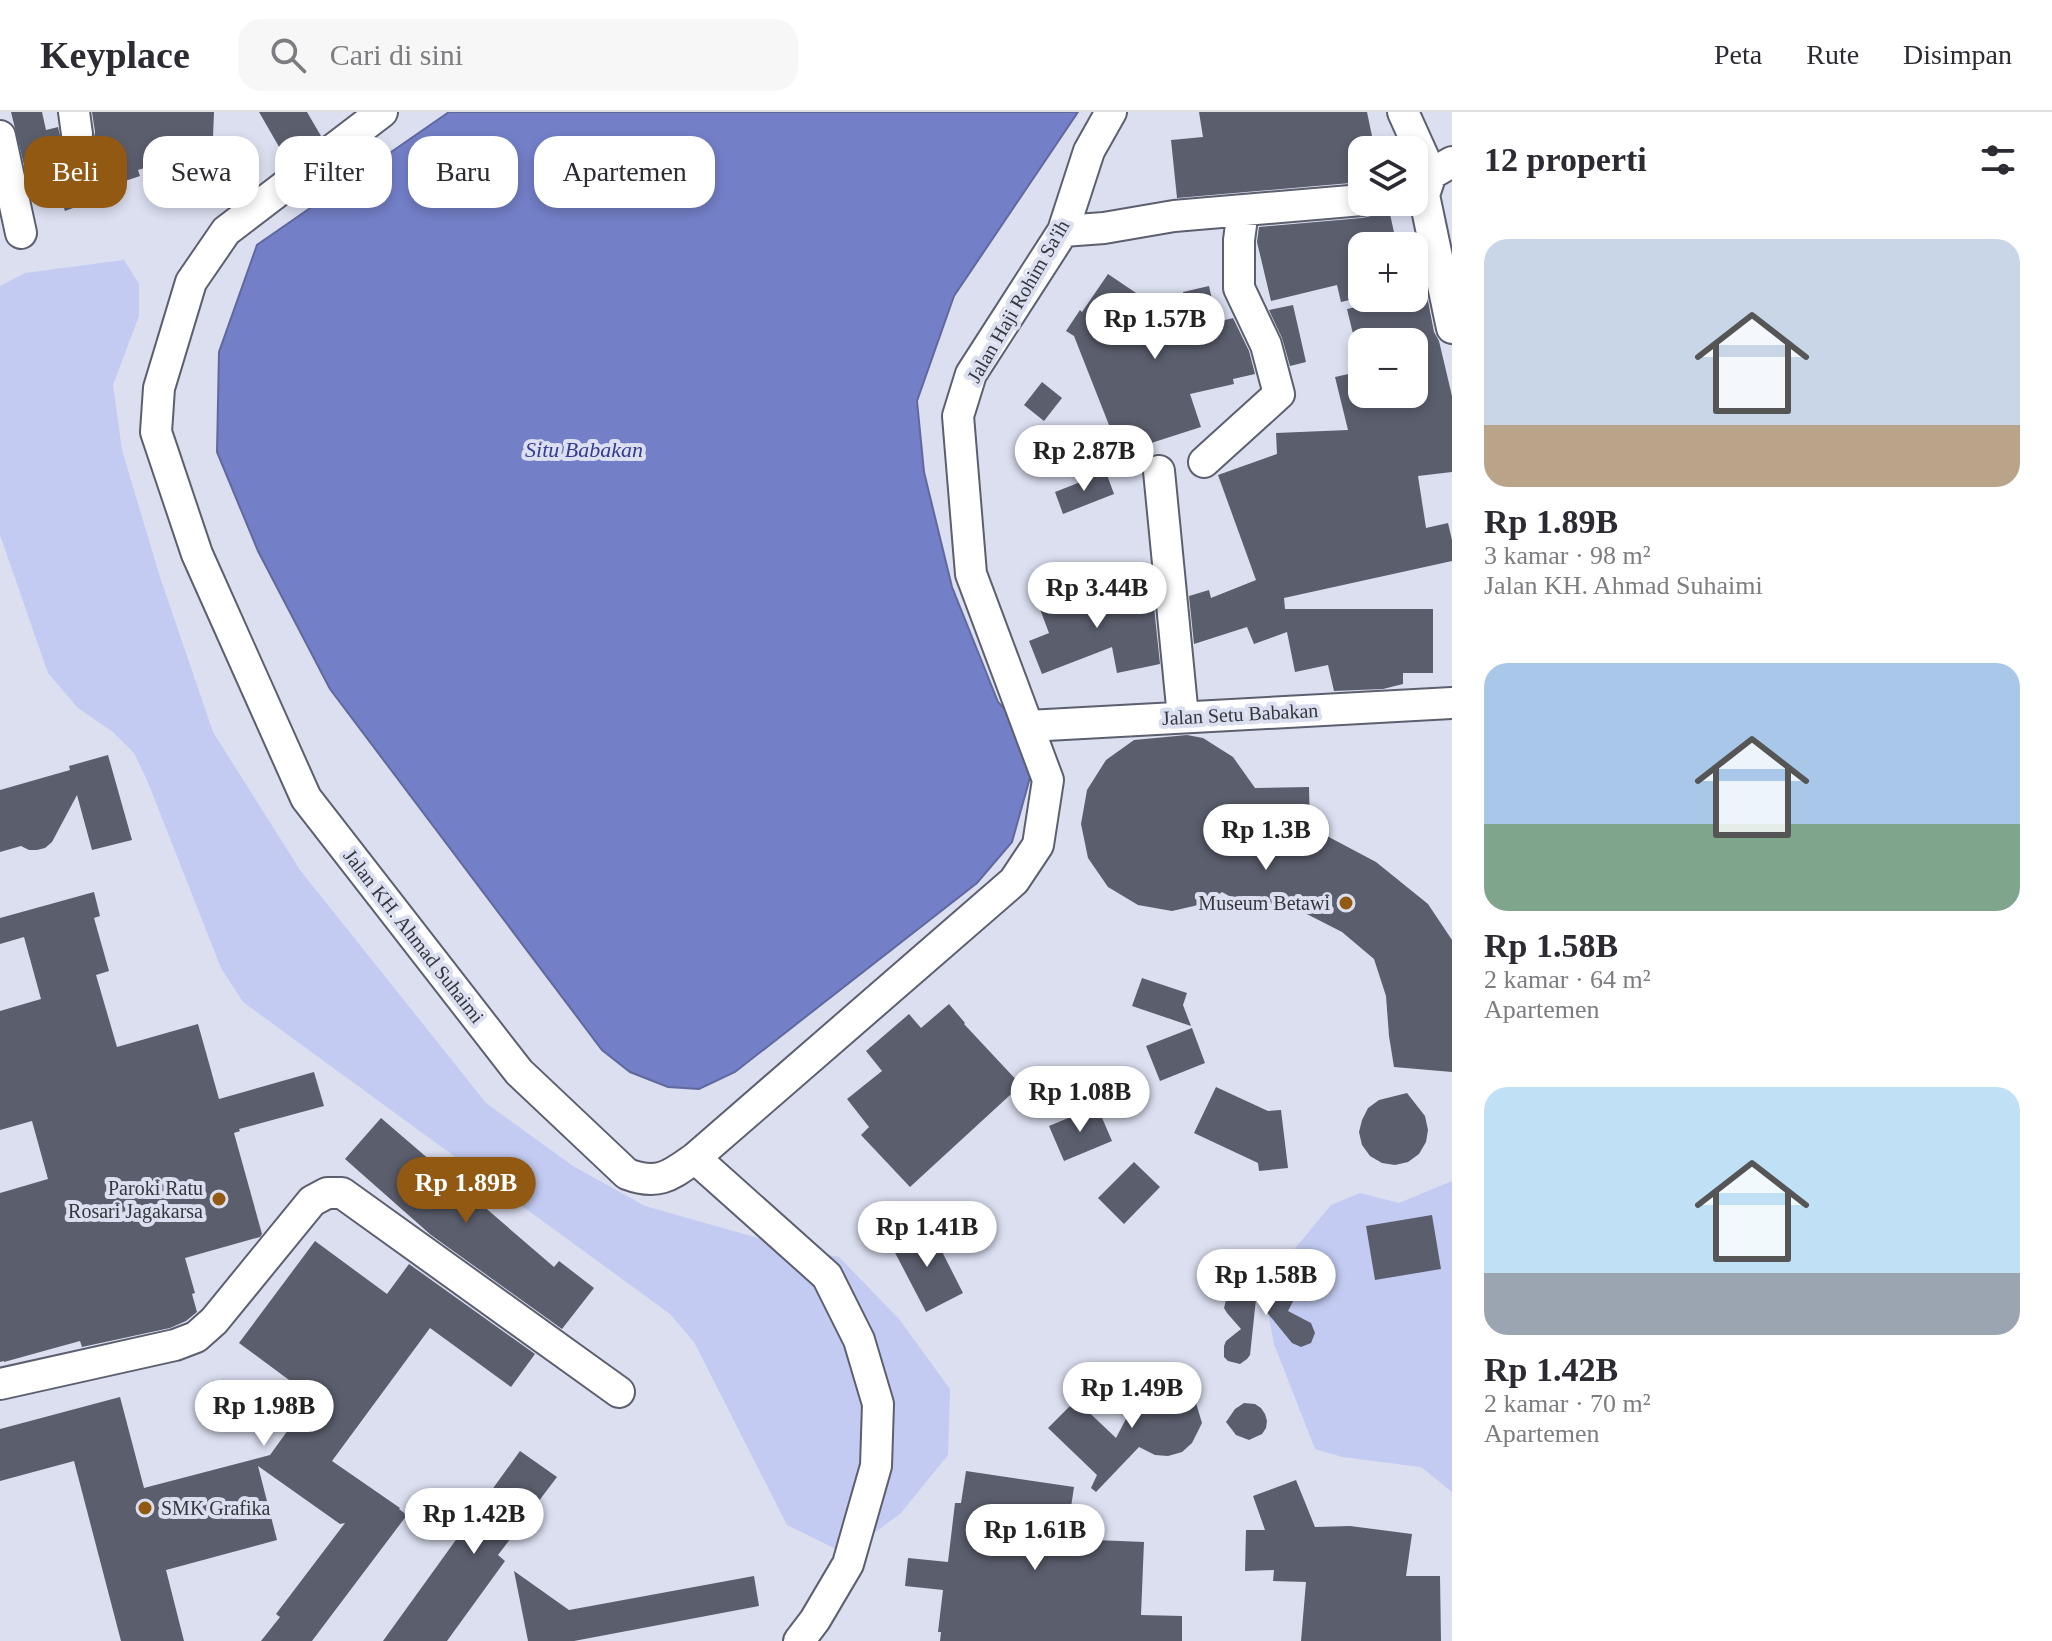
<!DOCTYPE html>
<html lang="id">
<head>
<meta charset="utf-8">
<style>
  body { margin:0; font-family:Georgia,serif; background:#f7f7f7; color:#2b2b33; height:100vh; display:flex; flex-direction:column; font-size:30px; white-space:nowrap }
  * { box-sizing:border-box; margin:0 }
  p { font-size:26px; color:#7c7c81 }
  .icon { flex:none; width:44px; height:44px; fill:none; stroke:currentColor; stroke-width:2; stroke-linecap:round; stroke-linejoin:round }
  .map { position:relative; flex:1; overflow:hidden }
  .side { display:flex; flex-direction:column; background:#fff; width:600px }
  .side>* { flex:none }
  .hud { position:absolute; left:24px; top:24px; width:760px; height:72px; display:flex; gap:16px }
  .fabs { position:absolute; left:1348px; top:24px; display:grid; gap:16px }
  .fabs a { display:grid; place-items:center; width:80px; height:80px; border-radius:16px; background:#fff; box-shadow:0 4px 12px #0003; font-size:40px }
  .price { position:absolute; translate:-50% -68px; padding:0 18px; border-radius:28px; background:#fff; color:#222; font-size:26px; line-height:52px; filter:drop-shadow(0 2px 4px #0008) }
  .price::after { content:''; position:absolute; left:50%; top:48px; width:24px; height:18px; margin-left:-12px; background:inherit; clip-path:polygon(0 0,100% 0,50% 100%) }
  .price.selected { background:#915912; color:#fff }
  ul { padding:0; list-style:none }
  li { display:grid; align-content:center; gap:16px; height:424px; padding:0 32px }
  li span { display:grid; place-items:center; height:248px; border-radius:24px; color:#555 }
  li>.icon { margin-inline-start:auto }
  span .icon { width:144px; height:144px; fill:#fffc; stroke-width:1 }
  li b { font-size:34px }
  h2 { display:flex; justify-content:space-between; align-items:center; height:96px; padding:0 32px; font-size:34px }
  .pill { padding:0 28px; border-radius:24px; background:#fff; box-shadow:0 4px 12px #0003; font-size:28px; line-height:72px }
  .pill.selected { background:#915912; color:#fff }
  header { display:flex; align-items:center; gap:48px; box-sizing:border-box; height:112px; padding:0 40px; background:#fff; border-bottom:2px solid #e1e1e2 }
  header strong { font-size:38px }
  nav { display:flex; gap:44px; margin-inline-start:auto; font-size:28px }
  .search { width:560px; height:72px; background:#f7f7f7; display:flex; align-items:center; gap:20px; box-sizing:border-box; padding:0 28px; border-radius:24px; color:#7c7c81; font-size:30px }
  main { display:flex; flex:1; min-height:0 }
  .map>svg:first-child { display:block }
  .green { fill:#c3cbf3 }
  .water { fill:#737fc7; stroke:#60699e; stroke-width:2 }
  .building { fill:#5b5e6d }
  .lines { fill:none; stroke-linecap:round; stroke-linejoin:round }
  .minor-casing { stroke:#5c5f6e; stroke-width:34 }
  .minor { stroke:#fff; stroke-width:30 }
  .poi-dot { fill:#915912; stroke:#dbdff0; stroke-width:3 }
  .labels { text-anchor:middle; stroke-width:8; stroke-linejoin:round; paint-order:stroke }
  .street-label { font-size:20px; fill:#35373d; stroke:#dbdff0 }
  .poi-label { font-size:20px; fill:#35373d; stroke:#dbdff0; text-anchor:end }
  .water-label { font-size:22px; font-style:italic; fill:#353b91; stroke:#dbdff0 }
</style>
</head>
<body>
<header>
<strong>Keyplace</strong>
<div class="search"><svg class="icon" aria-label="search" viewBox="0 0 24 24"><circle cx="10" cy="10" r="6"/><path d="M15 15l6 6"/></svg>Cari di sini</div>
<nav><a>Peta</a><a>Rute</a><a>Disimpan</a></nav>
</header>
<main>
<div class="map">
<svg width="1452" height="1529" viewBox="0 0 1452 1529">
  <rect width="100%" height="100%" fill="#dbdff0"/>
  <path class="green" d="M 124,148 L 139,172 L 139,204 L 113,273 L 122,338 L 159,462 L 213,620 L 300,758 L 486,991 L 573,1054 L 645,1094 L 775,1131 L 839,1145 L 899,1207 L 950,1277 L 948,1343 L 901,1401 L 846,1442 L 787,1413 L 694,1230 L 670,1202 L 243,890 L 221,856 L 147,668 L 134,641 L 113,620 L 78,596 L 48,561 L 0,423 L 0,174 L 25,161 Z
    M 1452,1069 L 1452,1380 L 1421,1355 L 1342,1345 L 1315,1337 L 1274,1232 L 1263,1175 L 1331,1093 L 1360,1081 L 1399,1091 Z"/>
  <path class="water" d="M 449,0 L 1078,0 L 954,184 L 917,289 L 924,360 L 952,475 L 998,590 L 1027,620 L 1036,644 L 1012,730 L 977,771 L 735,960 L 699,977 L 668,975 L 630,960 L 602,938 L 330,577 L 258,439 L 217,340 L 219,240 L 257,133 Z"/>
  <path class="building" d="M 11,0 L 42,0 L 46,18 L 58,15 L 62,32 L 71,39 L 80,40 L 89,36 L 93,30 L 95,20 L 92,0 L 214,0 L 213,26 L 159,25 L 166,49 L 138,58 L 140,64 L 87,82 L 89,90 L 65,99 L 50,56 L 26,61 Z
    M 259,0 L 307,0 L 321,24 L 286,47 Z
    M 1199,0 L 1367,0 L 1372,24 L 1372,38 L 1362,38 L 1362,70 L 1177,86 L 1171,28 L 1203,25 Z
    M 1380,102 L 1390,102 L 1397,134 L 1362,134 L 1362,185 L 1341,190 L 1337,173 L 1271,189 L 1257,130 L 1259,115 L 1362,106 Z
    M 1108,162 L 1191,218 L 1183,180 L 1209,174 L 1217,210 L 1233,206 L 1249,239 L 1255,262 L 1233,267 L 1234,272 L 1190,282 L 1201,315 L 1120,341 L 1074,224 L 1066,219 L 1080,198 L 1082,200 Z
    M 1426,179 L 1434,220 L 1439,229 L 1452,284 L 1452,360 L 1418,364 L 1426,416 L 1448,411 L 1452,428 L 1452,449 L 1284,486 L 1285,497 L 1433,497 L 1433,561 L 1403,561 L 1403,572 L 1383,577 L 1334,579 L 1328,553 L 1295,560 L 1287,520 L 1254,532 L 1247,515 L 1194,532 L 1189,484 L 1209,478 L 1211,486 L 1256,468 L 1218,363 L 1277,342 L 1276,321 L 1348,318 L 1335,265 L 1362,259 L 1362,282 L 1414,282 L 1414,230 L 1355,230 L 1347,197 L 1396,186 L 1414,186 L 1414,182 Z
    M 1293,193 L 1306,250 L 1290,254 L 1282,226 L 1269,198 Z
    M 1042,270 L 1062,286 L 1044,309 L 1024,293 Z
    M 1106,360 L 1114,382 L 1063,402 L 1055,380 Z
    M 1064,472 L 1071,492 L 1152,476 L 1160,552 L 1117,561 L 1112,535 L 1042,562 L 1029,529 L 1049,521 L 1035,484 Z
    M 1187,623 L 1203,626 L 1233,645 L 1255,676 L 1309,675 L 1310,715 L 1376,750 L 1428,792 L 1452,828 L 1452,960 L 1394,955 L 1389,924 L 1386,884 L 1374,847 L 1342,820 L 1295,796 L 1263,790 L 1238,789 L 1222,780 L 1207,791 L 1172,799 L 1138,793 L 1108,775 L 1088,746 L 1081,712 L 1087,678 L 1106,648 L 1134,628 Z
    M 108,643 L 132,728 L 92,738 L 77,683 L 52,730 L 45,736 L 37,738 L 29,738 L 21,734 L 0,740 L 0,678 L 70,658 L 69,654 Z
    M 94,780 L 100,804 L 94,806 L 109,859 L 96,863 L 117,935 L 198,912 L 219,987 L 314,960 L 324,994 L 239,1017 L 240,1019 L 234,1021 L 262,1122 L 260,1125 L 185,1146 L 195,1181 L 192,1182 L 197,1200 L 186,1209 L 170,1216 L 82,1235 L 80,1229 L 4,1250 L 4,1249 L 0,1250 L 0,1081 L 48,1067 L 32,1009 L 0,1018 L 0,899 L 41,887 L 24,825 L 0,832 L 0,806 Z
    M 1142,866 L 1187,881 L 1183,893 L 1191,914 L 1132,894 Z
    M 949,892 L 965,911 L 964,912 L 1021,973 L 910,1075 L 861,1023 L 869,1015 L 847,987 L 882,959 L 866,939 L 909,902 L 921,916 Z
    M 1192,916 L 1205,951 L 1160,969 L 1146,934 Z
    M 1216,975 L 1268,999 L 1281,998 L 1288,1056 L 1259,1059 L 1258,1051 L 1194,1021 Z
    M 1407,981 L 1425,1004 L 1428,1018 L 1426,1030 L 1419,1042 L 1408,1050 L 1395,1053 L 1382,1051 L 1370,1044 L 1362,1033 L 1359,1020 L 1362,1008 L 1368,996 L 1379,988 Z
    M 1097,994 L 1112,1029 L 1064,1049 L 1049,1014 Z
    M 381,1006 L 554,1155 L 559,1149 L 594,1176 L 562,1217 L 431,1123 L 345,1047 Z
    M 1134,1050 L 1160,1075 L 1124,1112 L 1098,1086 Z
    M 1432,1103 L 1441,1157 L 1375,1168 L 1366,1114 Z
    M 929,1114 L 963,1181 L 926,1200 L 891,1133 Z
    M 315,1129 L 387,1182 L 409,1152 L 535,1242 L 511,1275 L 430,1216 L 332,1349 L 400,1396 L 399,1397 L 407,1403 L 312,1529 L 261,1529 L 280,1505 L 276,1502 L 345,1411 L 340,1412 L 258,1354 L 277,1428 L 166,1458 L 184,1529 L 121,1529 L 74,1349 L 0,1369 L 0,1317 L 120,1285 L 144,1376 L 270,1343 L 312,1285 L 239,1231 Z
    M 1289,1161 L 1298,1165 L 1301,1174 L 1288,1199 L 1311,1211 L 1315,1221 L 1311,1231 L 1301,1235 L 1292,1231 L 1256,1187 L 1250,1243 L 1247,1247 L 1240,1252 L 1228,1249 L 1224,1245 L 1224,1234 L 1226,1229 L 1241,1217 L 1227,1201 L 1224,1196 L 1227,1184 L 1236,1178 L 1242,1178 L 1265,1188 L 1279,1165 Z
    M 1161,1273 L 1202,1277 L 1191,1285 L 1196,1291 L 1202,1311 L 1192,1331 L 1182,1340 L 1168,1344 L 1155,1343 L 1139,1335 L 1096,1380 L 1091,1376 L 1097,1363 L 1048,1316 L 1076,1288 L 1116,1326 L 1137,1286 L 1148,1277 Z
    M 1244,1291 L 1255,1292 L 1261,1296 L 1265,1302 L 1267,1309 L 1266,1316 L 1262,1322 L 1249,1328 L 1236,1323 L 1226,1310 L 1235,1297 Z
    M 520,1339 L 557,1365 L 498,1443 L 505,1449 L 447,1529 L 383,1529 Z
    M 966,1359 L 1074,1375 L 1069,1409 L 1060,1418 L 1097,1419 L 1096,1428 L 1144,1430 L 1141,1503 L 1182,1504 L 1182,1529 L 940,1529 L 941,1520 L 938,1520 L 943,1478 L 905,1474 L 908,1446 L 948,1450 L 955,1391 L 961,1391 Z
    M 1296,1368 L 1315,1415 L 1350,1414 L 1412,1422 L 1406,1464 L 1440,1464 L 1441,1529 L 1301,1529 L 1306,1470 L 1273,1469 L 1274,1458 L 1245,1459 L 1246,1418 L 1265,1418 L 1253,1384 Z
    M 514,1459 L 569,1498 L 754,1464 L 759,1494 L 574,1529 L 528,1529 Z"/>
  <g class="lines">
    <g class="minor-casing">
      <path id="minor" d="M 74,0 L 77,22
        M 382,0 L 226,119 L 191,170 L 159,276 L 156,320 L 197,442 L 306,686 L 519,960 L 627,1062 C 659,1074 671,1063 695,1046 L 1014,769 L 1038,733 L 1048,668 L 971,462 L 958,304 L 971,262 L 1063,119 L 1089,39 L 1111,0
        M 1403,0 L 1431,62
        M 0,24 L 21,121
        M 1452,50 L 1431,62 L 1424,83 L 1452,216
        M 1063,119 L 1104,116 L 1174,104 L 1362,88
        M 1204,350 L 1279,282 L 1266,233 L 1239,176 L 1239,128 L 1243,98
        M 1159,359 L 1183,605
        M 1028,614 L 1452,591
        M 695,1046 L 827,1164 L 859,1228 L 878,1292 L 876,1354 L 848,1452 L 815,1508 L 799,1529
        M 0,1272 L 175,1233 L 196,1225 L 214,1209 L 312,1089 L 327,1081 L 342,1081 L 619,1280"/>
    </g>
    <use href="#minor" class="minor"/>
  </g>
  <g class="poi-dot">
    <circle cx="1346" cy="791" r="8"/>
    <circle cx="219" cy="1087" r="8"/>
    <circle cx="145" cy="1396" r="8"/>
  </g>
  <g class="labels">
    <g class="street-label">
      <text transform="translate(1018 189) rotate(-60)" y="7">Jalan Haji Rohim Sa'ih</text>
      <text transform="translate(1240 602) rotate(-3)" y="7">Jalan Setu Babakan</text>
      <text transform="translate(414 824) rotate(52)" y="7">Jalan KH. Ahmad Suhaimi</text>
    </g>
    <g class="poi-label">
      <text x="1330" y="798">Museum Betawi</text>
      <text x="203" y="1083">Paroki Ratu<tspan x="203" dy="23">Rosari Jagakarsa</tspan></text>
      <text x="161" y="1403" text-anchor="start">SMK Grafika</text>
    </g>
    <g class="water-label">
      <text x="584" y="345">Situ Babakan</text>
    </g>
  </g>
</svg>
<div class="fabs">
<a><svg class="icon" aria-label="layers" viewBox="0 0 24 24"><path d="M12 4l9 5-9 5-9-5zM3 14l9 5 9-5"/></svg></a>
<a>+</a>
<a>−</a>
</div>
<b class="price" style="left:1155px;top:249px">Rp 1.57B</b>
<b class="price" style="left:1084px;top:381px">Rp 2.87B</b>
<b class="price" style="left:1097px;top:518px">Rp 3.44B</b>
<b class="price" style="left:1266px;top:760px">Rp 1.3B</b>
<b class="price" style="left:1080px;top:1022px">Rp 1.08B</b>
<b class="price selected" style="left:466px;top:1113px">Rp 1.89B</b>
<b class="price" style="left:927px;top:1157px">Rp 1.41B</b>
<b class="price" style="left:1266px;top:1205px">Rp 1.58B</b>
<b class="price" style="left:1132px;top:1318px">Rp 1.49B</b>
<b class="price" style="left:264px;top:1336px">Rp 1.98B</b>
<b class="price" style="left:474px;top:1444px">Rp 1.42B</b>
<b class="price" style="left:1035px;top:1460px">Rp 1.61B</b>
<div class="hud">
<a class="pill selected">Beli</a>
<a class="pill">Sewa</a>
<a class="pill">Filter</a>
<a class="pill">Baru</a>
<a class="pill">Apartemen</a>
</div>
</div>
<section class="side">
<h2>12 properti<svg class="icon" aria-label="filters" viewBox="0 0 24 24"><path d="M4 7h16M4 17h16"/><circle cx="9" cy="7" r="2"/><circle cx="15" cy="17" r="2"/></svg></h2>
<ul>
<li><span style="background:linear-gradient(#c9d6e8 75%,#b9a48a 0)"><svg class="icon" aria-label="home" viewBox="0 0 24 24"><path d="M3 11l9-7 9 7M6 9v11h12V9"/></svg></span><div><b>Rp 1.89B</b><p>3 kamar · 98 m²</p><p>Jalan KH. Ahmad Suhaimi</p></div></li>
<li><span style="background:linear-gradient(#a9c7e8 65%,#7fa58c 0)"><svg class="icon" aria-label="home" viewBox="0 0 24 24"><path d="M3 11l9-7 9 7M6 9v11h12V9"/></svg></span><div><b>Rp 1.58B</b><p>2 kamar · 64 m²</p><p>Apartemen</p></div></li>
<li><span style="background:linear-gradient(#bfe0f5 75%,#9aa5b1 0)"><svg class="icon" aria-label="home" viewBox="0 0 24 24"><path d="M3 11l9-7 9 7M6 9v11h12V9"/></svg></span><div><b>Rp 1.42B</b><p>2 kamar · 70 m²</p><p>Apartemen</p></div></li>
</ul>
</section>
</main>
</body>
</html>
